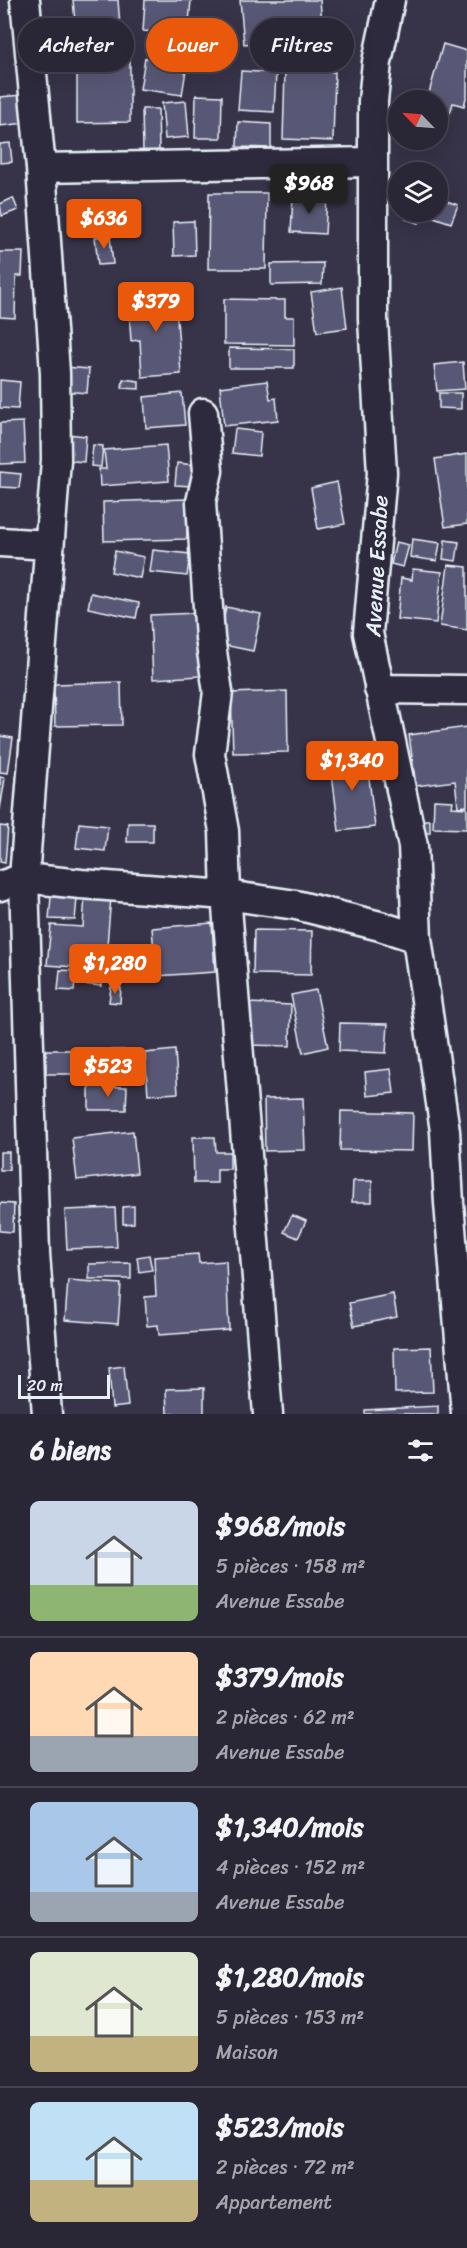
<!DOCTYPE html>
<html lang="fr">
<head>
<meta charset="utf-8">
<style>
  body { margin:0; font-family:Sriracha,sans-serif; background:#312e3e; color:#f1f3f6; height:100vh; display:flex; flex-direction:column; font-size:22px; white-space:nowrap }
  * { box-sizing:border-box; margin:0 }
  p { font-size:20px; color:#a5a5ad }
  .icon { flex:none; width:33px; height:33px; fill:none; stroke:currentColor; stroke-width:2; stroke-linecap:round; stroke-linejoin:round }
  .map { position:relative; height:1414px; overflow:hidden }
  .panel { display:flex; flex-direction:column; background:#292636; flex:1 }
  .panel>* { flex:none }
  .guide { position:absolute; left:18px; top:18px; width:432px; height:54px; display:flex; gap:12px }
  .needle { width:39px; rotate:295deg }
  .buttons { position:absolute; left:388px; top:90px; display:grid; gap:12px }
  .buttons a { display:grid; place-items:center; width:60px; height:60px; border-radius:50%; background:#292636; box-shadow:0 6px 24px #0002,0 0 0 2px #454351; font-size:30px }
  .scale { position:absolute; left:18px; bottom:15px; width:92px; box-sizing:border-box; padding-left:6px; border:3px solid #e8f1f8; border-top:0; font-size:16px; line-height:21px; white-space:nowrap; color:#e8f1f8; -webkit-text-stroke:4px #2f2a3d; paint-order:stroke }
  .price { position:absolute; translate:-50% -51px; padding:0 14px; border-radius:6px; background:#ea580c; color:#fff; font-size:20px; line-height:39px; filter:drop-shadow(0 2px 3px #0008) }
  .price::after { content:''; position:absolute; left:50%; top:36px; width:18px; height:14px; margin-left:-9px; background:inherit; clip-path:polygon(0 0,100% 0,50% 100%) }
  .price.on { background:#222; color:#fff }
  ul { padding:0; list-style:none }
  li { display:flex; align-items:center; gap:18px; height:150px; padding:0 30px }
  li+li { border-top:2px solid #454351 }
  li span { display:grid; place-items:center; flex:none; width:168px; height:120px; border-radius:9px; color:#555 }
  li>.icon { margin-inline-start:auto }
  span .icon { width:72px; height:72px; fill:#fffc; stroke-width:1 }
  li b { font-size:26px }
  h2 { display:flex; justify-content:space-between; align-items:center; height:72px; padding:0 30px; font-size:26px }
  .tag { padding:0 21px; border-radius:27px; background:#292636; box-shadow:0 6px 24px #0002,0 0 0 2px #454351; font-size:21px; line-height:54px }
  .tag.on { background:#ea580c; color:#fff }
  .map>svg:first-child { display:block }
  .building { fill:#595976; stroke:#e8f1f8; stroke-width:1.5 }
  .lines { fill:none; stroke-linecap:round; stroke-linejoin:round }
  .street-casing { stroke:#e8f1f8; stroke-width:33 }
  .street { stroke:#2f2a3d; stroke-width:28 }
  .labels { text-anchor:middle; stroke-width:4.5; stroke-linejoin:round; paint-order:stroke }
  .street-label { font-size:22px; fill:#e8f1f8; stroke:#2f2a3d }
</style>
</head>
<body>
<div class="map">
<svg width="467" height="1414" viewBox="0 0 467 1414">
  <rect width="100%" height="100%" fill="#373348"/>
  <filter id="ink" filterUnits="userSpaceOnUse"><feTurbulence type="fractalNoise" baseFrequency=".0167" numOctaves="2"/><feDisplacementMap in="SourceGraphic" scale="12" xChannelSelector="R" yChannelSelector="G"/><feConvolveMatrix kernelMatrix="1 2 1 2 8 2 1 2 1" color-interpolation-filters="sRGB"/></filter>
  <g filter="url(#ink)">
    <path class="building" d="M 73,0 L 118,0 L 122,51 L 78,55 Z
      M 145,0 L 191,0 L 188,34 L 143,31 Z
      M 240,0 L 320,0 L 323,35 L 336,34 L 337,50 L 278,56 L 276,41 L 244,44 Z
      M 443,44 L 467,51 L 467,94 L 464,106 L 453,103 L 450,113 L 438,110 L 438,100 L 427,100 Z
      M 145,58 L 187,64 L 182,95 L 140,89 Z
      M 77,61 L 130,61 L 130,122 L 77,123 Z
      M 241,71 L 276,73 L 274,112 L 238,110 Z
      M 285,71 L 335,72 L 333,141 L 283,139 Z
      M 22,95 L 25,123 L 0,126 L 0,97 Z
      M 196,95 L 222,96 L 221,138 L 195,138 Z
      M 186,101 L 189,137 L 165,139 L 162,103 Z
      M 142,109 L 158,109 L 159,151 L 143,151 Z
      M 238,122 L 271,124 L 271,148 L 237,147 Z
      M 10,143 L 12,162 L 0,163 L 0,144 Z
      M 209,193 L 267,193 L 266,269 L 208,269 Z
      M 293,196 L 327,198 L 325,234 L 291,232 Z
      M 13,198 L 18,210 L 2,216 L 0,204 Z
      M 438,198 L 458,205 L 451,223 L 428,215 L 429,212 L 438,212 Z
      M 409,212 L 424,212 L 419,223 L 406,219 Z
      M 194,221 L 195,255 L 174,256 L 173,222 Z
      M 110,236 L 113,264 L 98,265 L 95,237 Z
      M 0,252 L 23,252 L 22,276 L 16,276 L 15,318 L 0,317 Z
      M 323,263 L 322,284 L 271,285 L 271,264 Z
      M 342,287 L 347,328 L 317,332 L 311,292 Z
      M 175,292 L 181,374 L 142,377 L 140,340 L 131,341 L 128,295 Z
      M 224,299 L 285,300 L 285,317 L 294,317 L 294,345 L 224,344 Z
      M 229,348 L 294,349 L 294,368 L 229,368 Z
      M 463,362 L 465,389 L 437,391 L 434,365 Z
      M 65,367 L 89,369 L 87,393 L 63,391 Z
      M 123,379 L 139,381 L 139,389 L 122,388 Z
      M 0,380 L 20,382 L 18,409 L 0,408 Z
      M 267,381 L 270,399 L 276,398 L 278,420 L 224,426 L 220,387 Z
      M 182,393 L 185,425 L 146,428 L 144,397 Z
      M 439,393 L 461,393 L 461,409 L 439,408 Z
      M 23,422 L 25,463 L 0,464 L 0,423 Z
      M 235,429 L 261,432 L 259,456 L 232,453 Z
      M 66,434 L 86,436 L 84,462 L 64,460 Z
      M 93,445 L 103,446 L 101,467 L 91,466 Z
      M 166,445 L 169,481 L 100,486 L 99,469 L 106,469 L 104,450 Z
      M 467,454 L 467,524 L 445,527 L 435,459 Z
      M 177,463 L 194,465 L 192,486 L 175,485 Z
      M 0,472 L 21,474 L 19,488 L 0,487 Z
      M 337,482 L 345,524 L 318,529 L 311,488 Z
      M 186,499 L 187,539 L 104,541 L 103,502 Z
      M 412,539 L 440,543 L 437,561 L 410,557 Z
      M 445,540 L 459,542 L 456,561 L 443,559 Z
      M 396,542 L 409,545 L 403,567 L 391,564 Z
      M 153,550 L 190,554 L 187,576 L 150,572 Z
      M 115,551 L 144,557 L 140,578 L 111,572 Z
      M 448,565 L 467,567 L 467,630 L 440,626 Z
      M 413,569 L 442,572 L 436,623 L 397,619 L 401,578 L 412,580 Z
      M 91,593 L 139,603 L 136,618 L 88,608 Z
      M 226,607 L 261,614 L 253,651 L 219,644 Z
      M 198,613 L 200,676 L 153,679 L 150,615 Z
      M 121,682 L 122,725 L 55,726 L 54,684 Z
      M 287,691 L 288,752 L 233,753 L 231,693 Z
      M 467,727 L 467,806 L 458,807 L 455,781 L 416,786 L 409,735 Z
      M 0,736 L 13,738 L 8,773 L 0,772 Z
      M 366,754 L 375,827 L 339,831 L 330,758 Z
      M 0,777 L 5,778 L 0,810 Z
      M 434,800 L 453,801 L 452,807 L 467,808 L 467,829 L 433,828 Z
      M 420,820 L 430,820 L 430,833 L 420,833 Z
      M 79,823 L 108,826 L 105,851 L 76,848 Z
      M 128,823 L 153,823 L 153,842 L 127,842 Z
      M 0,826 L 8,827 L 5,863 L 0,862 Z
      M 85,894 L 111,897 L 105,969 L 47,965 L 51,925 L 83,927 Z
      M 51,897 L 77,898 L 75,920 L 49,919 Z
      M 212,923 L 215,972 L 156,976 L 152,928 Z
      M 254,930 L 312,931 L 311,975 L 253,974 Z
      M 60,970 L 76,971 L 74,991 L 58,990 Z
      M 85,971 L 103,973 L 102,986 L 83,984 Z
      M 111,987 L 121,988 L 120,1003 L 109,1002 Z
      M 316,990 L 328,1047 L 303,1053 L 291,995 Z
      M 249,1003 L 291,1005 L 290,1046 L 247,1045 Z
      M 340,1023 L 388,1024 L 386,1053 L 339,1051 Z
      M 46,1050 L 124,1050 L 123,1074 L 46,1074 Z
      M 175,1050 L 178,1093 L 148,1095 L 145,1053 Z
      M 391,1069 L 394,1093 L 367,1096 L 365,1072 Z
      M 89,1086 L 127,1087 L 126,1110 L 89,1110 Z
      M 303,1098 L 305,1150 L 265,1151 L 264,1099 Z
      M 341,1111 L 413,1113 L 412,1151 L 340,1150 Z
      M 133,1131 L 137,1173 L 77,1180 L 72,1138 Z
      M 193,1137 L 215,1137 L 216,1152 L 230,1152 L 230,1169 L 217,1169 L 217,1183 L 194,1183 Z
      M 0,1152 L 9,1152 L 9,1170 L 0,1170 Z
      M 353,1181 L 372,1181 L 372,1202 L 352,1202 Z
      M 0,1203 L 14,1204 L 13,1232 L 0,1231 Z
      M 134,1206 L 134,1223 L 123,1224 L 123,1207 Z
      M 115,1208 L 117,1247 L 67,1249 L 65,1210 Z
      M 292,1215 L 306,1221 L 298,1238 L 284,1232 Z
      M 198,1254 L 199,1263 L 226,1261 L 229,1330 L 159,1335 L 158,1325 L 147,1326 L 145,1297 L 156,1296 L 154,1257 Z
      M 149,1255 L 152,1270 L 139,1272 L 137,1257 Z
      M 131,1263 L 131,1279 L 89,1279 L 89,1264 Z
      M 68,1280 L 121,1284 L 118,1324 L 65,1320 Z
      M 393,1294 L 397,1317 L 354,1326 L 349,1303 Z
      M 431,1347 L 433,1392 L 395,1393 L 394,1348 Z
      M 124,1366 L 128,1406 L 112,1408 L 109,1368 Z
      M 204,1388 L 204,1414 L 167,1414 L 166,1389 Z
      M 438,1406 L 438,1414 L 365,1414 L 365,1410 Z"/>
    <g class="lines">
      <g class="street-casing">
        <path id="street" d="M 25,0 L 41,168 L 55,373 L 56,460 L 24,878 L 35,1254 L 47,1414
          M 390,0 L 377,62 L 373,101 L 373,319 L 382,473 L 368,633 L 413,846 L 417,938 L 445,1131 L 449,1203 L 466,1414
          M 41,168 L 372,162
          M 203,413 L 208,471 L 201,502 L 210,638 L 218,692 L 210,754 L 224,831 L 226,895 L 268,1414
          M 0,542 L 49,545
          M 379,689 L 467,690
          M 0,886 L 24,878 L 81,884 L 226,895 L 296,905 L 380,926 L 417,938"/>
      </g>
      <use href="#street" class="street"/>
    </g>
  </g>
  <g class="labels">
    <g class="street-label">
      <text transform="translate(376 566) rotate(-87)" y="8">Avenue Essabe</text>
    </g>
  </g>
</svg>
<div class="buttons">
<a><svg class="needle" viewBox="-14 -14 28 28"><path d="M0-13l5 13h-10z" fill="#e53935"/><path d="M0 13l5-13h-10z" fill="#a5a5ad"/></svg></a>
<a><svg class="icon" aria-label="layers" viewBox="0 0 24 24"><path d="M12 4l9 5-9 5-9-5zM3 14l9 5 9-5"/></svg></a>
</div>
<div class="scale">20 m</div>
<b class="price on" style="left:309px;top:215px">$968</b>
<b class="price" style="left:104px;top:250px">$636</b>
<b class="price" style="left:156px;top:333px">$379</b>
<b class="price" style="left:352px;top:792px">$1,340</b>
<b class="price" style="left:115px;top:995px">$1,280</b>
<b class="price" style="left:108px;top:1098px">$523</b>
<div class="guide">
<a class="tag">Acheter</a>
<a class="tag on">Louer</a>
<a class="tag">Filtres</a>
</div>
</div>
<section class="panel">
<h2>6 biens<svg class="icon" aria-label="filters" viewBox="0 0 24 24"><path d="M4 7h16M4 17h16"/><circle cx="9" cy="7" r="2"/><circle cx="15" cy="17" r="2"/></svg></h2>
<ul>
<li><span style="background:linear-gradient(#c9d6e8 70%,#8fb573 0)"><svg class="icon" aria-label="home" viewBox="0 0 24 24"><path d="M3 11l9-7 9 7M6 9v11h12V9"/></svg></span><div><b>$968/mois</b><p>5 pièces · 158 m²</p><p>Avenue Essabe</p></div></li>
<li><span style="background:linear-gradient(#ffd9b3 70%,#9aa5b1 0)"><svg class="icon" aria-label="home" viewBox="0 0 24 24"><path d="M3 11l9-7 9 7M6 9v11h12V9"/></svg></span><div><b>$379/mois</b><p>2 pièces · 62 m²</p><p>Avenue Essabe</p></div></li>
<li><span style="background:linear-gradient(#a9c7e8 75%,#9aa5b1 0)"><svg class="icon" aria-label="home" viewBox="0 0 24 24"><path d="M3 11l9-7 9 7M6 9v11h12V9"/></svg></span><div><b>$1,340/mois</b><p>4 pièces · 152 m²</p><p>Avenue Essabe</p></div></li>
<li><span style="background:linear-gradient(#dfe7d0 70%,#c2b280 0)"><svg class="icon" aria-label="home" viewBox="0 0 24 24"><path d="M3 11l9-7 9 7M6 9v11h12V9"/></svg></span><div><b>$1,280/mois</b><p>5 pièces · 153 m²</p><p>Maison</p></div></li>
<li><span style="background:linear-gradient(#bfe0f5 65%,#c2b280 0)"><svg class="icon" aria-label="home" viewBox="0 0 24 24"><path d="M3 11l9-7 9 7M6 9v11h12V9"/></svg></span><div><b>$523/mois</b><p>2 pièces · 72 m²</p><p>Appartement</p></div></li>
</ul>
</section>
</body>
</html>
